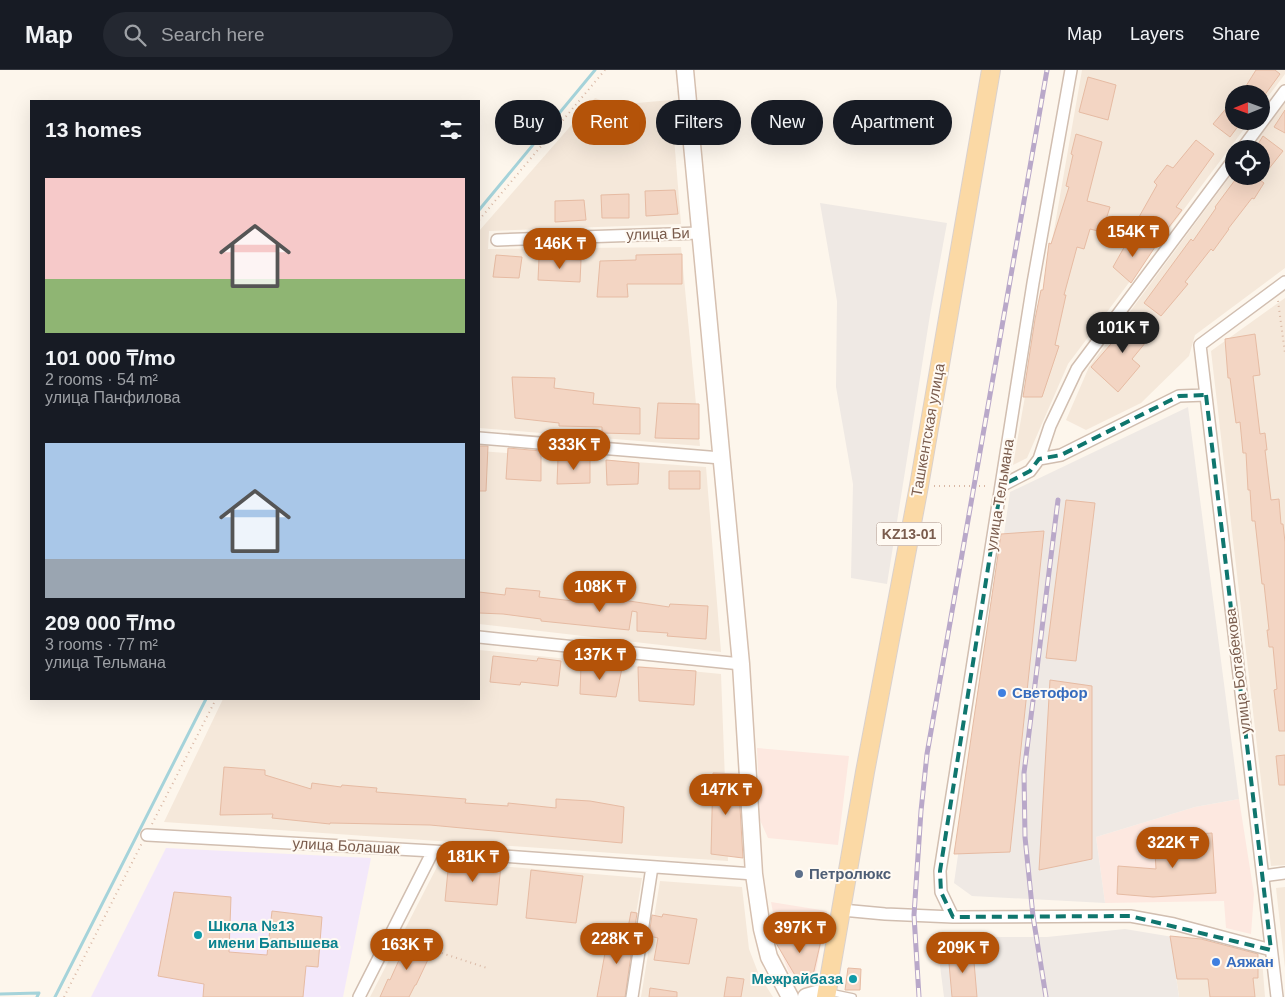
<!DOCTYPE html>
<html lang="en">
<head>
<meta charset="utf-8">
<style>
  body { margin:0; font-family:Arial,sans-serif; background:#242831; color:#f1f3f6; height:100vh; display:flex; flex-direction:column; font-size:19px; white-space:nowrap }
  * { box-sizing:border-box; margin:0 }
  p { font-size:16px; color:#9ea1a6 }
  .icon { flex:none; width:28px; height:28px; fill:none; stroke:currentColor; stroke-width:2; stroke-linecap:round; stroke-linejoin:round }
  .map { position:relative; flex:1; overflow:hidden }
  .side { position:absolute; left:30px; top:30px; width:450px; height:600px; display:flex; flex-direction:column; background:#171b24; border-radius:0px; box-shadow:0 5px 20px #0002 }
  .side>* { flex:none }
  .guide { position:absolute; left:495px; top:30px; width:475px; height:45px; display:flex; gap:10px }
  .needle { width:32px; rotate:269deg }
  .fabs { position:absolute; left:1225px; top:15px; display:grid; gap:10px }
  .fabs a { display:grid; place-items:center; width:45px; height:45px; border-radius:50%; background:#171b24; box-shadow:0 5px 20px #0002; font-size:25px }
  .price { position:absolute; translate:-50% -42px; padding:0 11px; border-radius:18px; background:#b45309; color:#fff; font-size:16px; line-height:32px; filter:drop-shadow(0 1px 2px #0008) }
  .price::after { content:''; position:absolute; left:50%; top:30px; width:15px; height:11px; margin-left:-8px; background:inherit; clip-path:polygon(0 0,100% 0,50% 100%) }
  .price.on { background:#222; color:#fff }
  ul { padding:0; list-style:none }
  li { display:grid; align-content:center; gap:10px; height:265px; padding:0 15px }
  li span { display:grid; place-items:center; height:155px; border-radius:0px; color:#555 }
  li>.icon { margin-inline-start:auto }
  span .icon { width:90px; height:90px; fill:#fffc; stroke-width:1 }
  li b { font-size:21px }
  h2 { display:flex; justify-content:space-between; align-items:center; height:60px; padding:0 15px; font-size:21px }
  .tag { padding:0 18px; border-radius:22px; background:#171b24; box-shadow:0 5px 20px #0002; font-size:18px; line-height:45px }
  .tag.on { background:#b45309; color:#fff }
  header { display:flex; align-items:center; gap:30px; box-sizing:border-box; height:70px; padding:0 25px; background:#171b24; border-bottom:1px solid #363941 }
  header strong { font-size:24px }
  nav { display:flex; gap:28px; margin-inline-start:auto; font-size:18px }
  .search { width:350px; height:45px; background:#242831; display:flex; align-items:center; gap:12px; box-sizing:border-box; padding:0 18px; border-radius:28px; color:#9ea1a6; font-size:19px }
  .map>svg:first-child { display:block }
  .residential { fill:#f5e8da }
  .commercial { fill:#fde8e0 }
  .industrial { fill:#efe9e4 }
  .education { fill:#f3e8fa }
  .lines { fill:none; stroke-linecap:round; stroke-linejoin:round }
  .stream { stroke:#a5d3da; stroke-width:3 }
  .building { fill:#f3d5c3; stroke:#e6bba3 }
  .service-casing { stroke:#d1beb0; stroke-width:8 }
  .minor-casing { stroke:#d1beb0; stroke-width:14 }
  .secondary-casing { stroke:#d6c0b0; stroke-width:19 }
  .primary-casing { stroke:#dad1cd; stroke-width:20 }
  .path { stroke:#d9b8a5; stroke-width:2; stroke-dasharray:1 4; stroke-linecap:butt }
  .service { stroke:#fff; stroke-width:5.5 }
  .minor { stroke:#fff; stroke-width:11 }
  .secondary { stroke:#fff; stroke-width:16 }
  .primary { stroke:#fbd9a5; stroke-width:18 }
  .rail-casing { stroke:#b9a8c9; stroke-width:5 }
  .rail { stroke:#fffaf3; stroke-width:3; stroke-dasharray:9; stroke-linecap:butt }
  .marked { fill:none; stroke:#0f766e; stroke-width:4; stroke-dasharray:10 6; stroke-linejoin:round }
  .shop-dot { fill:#3f7fe0; stroke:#fffaf3; stroke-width:2 }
  .service-dot { fill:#5c6f8a; stroke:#fffaf3; stroke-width:2 }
  .culture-dot { fill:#0f9aa8; stroke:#fffaf3; stroke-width:2 }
  .labels { text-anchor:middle; stroke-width:4; stroke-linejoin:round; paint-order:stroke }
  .shield { fill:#fffaf3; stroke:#a28b7f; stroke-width:1 }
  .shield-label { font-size:14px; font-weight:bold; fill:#7a5c4d }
  .street-label { font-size:15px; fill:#7a5c4d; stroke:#fffaf3 }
  .shop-label { font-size:15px; font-weight:bold; fill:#366cbe; stroke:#fffaf3; text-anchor:start }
  .service-label { font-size:15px; font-weight:bold; fill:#4e5e75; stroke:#fffaf3; text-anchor:start }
  .culture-label { font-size:15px; font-weight:bold; fill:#0d838f; stroke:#fffaf3; text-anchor:start }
</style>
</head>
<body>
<header>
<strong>Map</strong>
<div class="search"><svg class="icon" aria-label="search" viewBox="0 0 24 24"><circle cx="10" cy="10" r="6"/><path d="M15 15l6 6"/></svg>Search here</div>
<nav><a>Map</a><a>Layers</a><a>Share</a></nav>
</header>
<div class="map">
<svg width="1285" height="927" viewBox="0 0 1285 927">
  <rect width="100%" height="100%" fill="#fdf6ec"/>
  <path class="residential" d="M 1082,0 L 1285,0 L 1285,4 L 1261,36 L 1261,24 L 1234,24 L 1234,51 L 1250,51 L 1068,294 L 1027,388 L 1013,395 Z
    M 595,28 L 614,35 L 671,30 L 681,154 L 489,161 L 488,179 L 681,177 L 700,376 L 479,358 L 479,161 Z
    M 1285,32 L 1285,198 L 1195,265 L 1189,286 L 1141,333 L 1086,360 L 1066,350 L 1089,297 L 1234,101 L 1234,106 L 1261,106 L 1261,79 L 1250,79 Z
    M 1285,228 L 1285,795 L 1271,796 L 1211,281 Z
    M 479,381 L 706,397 L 721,582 L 479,554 Z
    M 479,580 L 721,604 L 728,791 L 164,752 L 223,629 L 479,629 Z
    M 440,791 L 642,808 L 622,927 L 370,927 Z
    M 660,811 L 742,817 L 749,879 L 759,905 L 773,927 L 641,927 Z
    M 1285,817 L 1285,898 L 1276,818 Z
    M 1179,868 L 1262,889 L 1265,927 L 1179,927 L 1175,899 Z"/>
  <path class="commercial" d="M 757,678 L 849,686 L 838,775 L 768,768 L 760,750 Z
    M 1239,729 L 1254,824 L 1251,864 L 1226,858 L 1224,831 L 1105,833 L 1096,767 L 1195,737 Z
    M 771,832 L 827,841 L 815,907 L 789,903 L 780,879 Z"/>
  <path class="industrial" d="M 820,133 L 947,153 L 930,245 L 887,514 L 851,508 L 853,414 L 836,317 L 837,231 Z
    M 1188,337 L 1239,729 L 1195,737 L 1096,767 L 1105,833 L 972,826 L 954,813 L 1010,422 Z
    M 1125,859 L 1179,868 L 1175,899 L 1179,927 L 944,927 L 938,880 L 956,867 L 1047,867 Z"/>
  <path class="education" d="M 166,778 L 371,788 L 343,927 L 91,927 Z"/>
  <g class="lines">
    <path class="stream" d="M 479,140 L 595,0
      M 0,924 L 39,923 L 37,927
      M 55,927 L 206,629"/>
  </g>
  <path class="building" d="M 1256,0 L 1275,0 L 1280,4 L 1261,30 L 1261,24 L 1241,24 Z
    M 1088,7 L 1116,15 L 1108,50 L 1079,42 Z
    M 1234,29 L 1234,51 L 1242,51 L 1230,67 L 1213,54 Z
    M 1285,40 L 1285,63 L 1274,57 Z
    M 1076,64 L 1102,72 L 1087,131 L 1110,137 L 1102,162 L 1090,159 L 1084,179 L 1077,177 L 1064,225 L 1066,225 L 1055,275 L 1059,276 L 1042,327 L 1023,327 L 1035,249 L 1041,220 L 1043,220 L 1049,173 L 1051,174 L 1069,117 L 1066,116 L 1073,85 L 1071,84 Z
    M 1263,66 L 1283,81 L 1260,110 L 1264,113 L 1254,129 L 1252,128 L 1228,159 L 1229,159 L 1213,181 L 1211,179 L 1185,212 L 1188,214 L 1161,246 L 1144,233 L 1191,169 L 1193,171 L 1216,138 L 1215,137 L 1238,106 L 1261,106 L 1261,79 L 1255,79 Z
    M 1196,70 L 1214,84 L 1176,137 L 1182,140 L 1165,162 L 1139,147 L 1157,115 L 1154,112 L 1167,95 L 1173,98 Z
    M 675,120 L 678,144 L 646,146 L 645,121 Z
    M 629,124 L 629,148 L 602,148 L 601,125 Z
    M 584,130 L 586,150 L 555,152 L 555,131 Z
    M 1131,165 L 1155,177 L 1131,213 L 1113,197 Z
    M 682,184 L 682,214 L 627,214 L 628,227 L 597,227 L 600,191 L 636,190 L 636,185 Z
    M 496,185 L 522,187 L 519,208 L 493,207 Z
    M 539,188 L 581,190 L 580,212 L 538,210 Z
    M 1136,245 L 1155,261 L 1132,289 L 1140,296 L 1118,322 L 1091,297 Z
    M 1255,264 L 1260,305 L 1253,306 L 1260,364 L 1265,363 L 1267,380 L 1265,380 L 1271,430 L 1279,429 L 1281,454 L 1283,454 L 1285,472 L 1285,661 L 1279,661 L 1274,620 L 1277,619 L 1273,577 L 1269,577 L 1267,560 L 1269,560 L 1264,514 L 1262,514 L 1255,451 L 1252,451 L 1250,420 L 1248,420 L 1246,383 L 1243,383 L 1240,352 L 1236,353 L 1230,308 L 1228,308 L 1225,269 Z
    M 512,307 L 555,308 L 554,318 L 594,323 L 593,334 L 640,338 L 640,364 L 602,363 L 602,357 L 559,356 L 559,353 L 515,348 Z
    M 658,333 L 699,334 L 699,369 L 655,368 Z
    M 479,376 L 488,376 L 486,421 L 479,421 Z
    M 508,378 L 541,381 L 541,411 L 506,409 Z
    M 558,388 L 590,388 L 590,413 L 557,414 Z
    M 606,390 L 639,393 L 638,414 L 607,415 Z
    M 669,401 L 700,401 L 700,419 L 669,419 Z
    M 1066,430 L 1095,433 L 1076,591 L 1046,588 Z
    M 1044,461 L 1010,782 L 954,784 L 1001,464 Z
    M 506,518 L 540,521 L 539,527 L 582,532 L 583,524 L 669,537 L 670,534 L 708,536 L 706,569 L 667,566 L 668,563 L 637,561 L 637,542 L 632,541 L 629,560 L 541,551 L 541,549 L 503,544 L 479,543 L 479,522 L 505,525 Z
    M 493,586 L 537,591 L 538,588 L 561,591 L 558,616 L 521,612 L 520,615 L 490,612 Z
    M 581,595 L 622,598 L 616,627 L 580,624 Z
    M 638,597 L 696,601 L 694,635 L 639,631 Z
    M 1050,610 L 1092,616 L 1092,789 L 1039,800 Z
    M 1285,685 L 1285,715 L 1279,715 L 1276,686 Z
    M 224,697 L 265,700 L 265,705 L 311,719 L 312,713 L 341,717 L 342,715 L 377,718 L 376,722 L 466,729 L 465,733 L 508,736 L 508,733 L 556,738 L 556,729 L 590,731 L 624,737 L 622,773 L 430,755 L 330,753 L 330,754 L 272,748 L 273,744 L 220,745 Z
    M 713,703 L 738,704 L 743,788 L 711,784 Z
    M 1212,763 L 1216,823 L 1153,827 L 1117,824 L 1118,796 L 1156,799 L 1154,767 Z
    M 449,790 L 501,795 L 497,835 L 445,831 Z
    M 531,800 L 583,806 L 576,853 L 526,848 Z
    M 174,822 L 231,827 L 229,882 L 267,885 L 272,841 L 322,847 L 318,897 L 306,896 L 303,927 L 203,927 L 204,914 L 158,906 Z
    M 631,842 L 637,843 L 625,927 L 597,927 L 607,872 L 625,874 Z
    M 663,844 L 697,849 L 689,894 L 654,890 L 658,868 L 649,866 L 652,845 L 662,847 Z
    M 781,863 L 822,866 L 811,914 L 799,912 L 776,873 Z
    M 1170,866 L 1201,869 L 1258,884 L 1258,908 L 1253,908 L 1255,927 L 1210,927 L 1208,909 L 1177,909 Z
    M 408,870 L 432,881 L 416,915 L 415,915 L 409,927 L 380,927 L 388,909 L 390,910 Z
    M 973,880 L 977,927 L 952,927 L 948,882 Z
    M 848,898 L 861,899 L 860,920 L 845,920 Z
    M 727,907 L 744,909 L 741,927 L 724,927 Z
    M 650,918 L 677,922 L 677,927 L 649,927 Z"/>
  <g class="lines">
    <g class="service-casing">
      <path id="service" d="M 829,922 L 853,927"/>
    </g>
    <g class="minor-casing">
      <path id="minor" d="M 1242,79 L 1285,21
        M 497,170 L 699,163
        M 479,368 L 721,388
        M 1039,389 L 1061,385 L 1179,326 L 1206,325
        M 1001,416 L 1030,401 L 1039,389 L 1050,356 L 1077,299 L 1234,89
        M 479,567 L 741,594
        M 147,765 L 433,781 L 754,804
        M 1263,806 L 1285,803
        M 842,840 L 885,844 L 953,847 L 1130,846 L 1174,854 L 1271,880
        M 953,847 L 941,822 L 940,801 L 1033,213 L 1071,0
        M 359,927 L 433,781
        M 632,927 L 652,797
        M 1277,927 L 1200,275 L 1285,212"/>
    </g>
    <g class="secondary-casing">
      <path id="secondary" d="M 685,0 L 741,594 L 754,804 L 762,859 L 769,887 L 790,927
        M 806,927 L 827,921"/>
    </g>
    <g class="primary-casing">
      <path id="primary" d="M 826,927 L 865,702 L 919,416 L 991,0"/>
    </g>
    <path class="path" d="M 479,150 L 605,0
      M 1278,231 L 1285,283
      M 934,416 L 989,416
      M 152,754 L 216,629
      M 399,869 L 487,898
      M 64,927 L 142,773"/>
    <use href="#service" class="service"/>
    <use href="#minor" class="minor"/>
    <use href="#secondary" class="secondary"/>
    <use href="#primary" class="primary"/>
    <g class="rail-casing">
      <path id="rail" d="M 919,927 L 914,845 L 921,741 L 927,684 L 1047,0
        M 1046,927 L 1033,846 L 1025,767 L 1024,703 L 1058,430"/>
    </g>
    <use href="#rail" class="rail"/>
  </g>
  <path class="marked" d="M 1206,325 L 1271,880 L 1130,846 L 953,847 L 941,822 L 940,801 L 1001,416 L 1030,401 L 1039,389 L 1061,385 L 1179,326 Z"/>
  <g class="shop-dot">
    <circle cx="1002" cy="623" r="5"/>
    <circle cx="1216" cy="892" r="5"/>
  </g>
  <circle class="service-dot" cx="799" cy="804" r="5"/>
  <g class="culture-dot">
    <circle cx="198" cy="865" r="5"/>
    <circle cx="853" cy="909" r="5"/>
  </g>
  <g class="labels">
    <rect class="shield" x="876.5" y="452.5" width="65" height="23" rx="4"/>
    <g class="shield-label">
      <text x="909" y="469">KZ13-01</text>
    </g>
    <g class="street-label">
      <text transform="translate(658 164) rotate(-2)" y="5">улица Би</text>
      <text transform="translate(928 360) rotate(-80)" y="5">Ташкентская улица</text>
      <text transform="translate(1000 425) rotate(-81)" y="5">улица Тельмана</text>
      <text transform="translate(1238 601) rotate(-97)" y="5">улица Ботабекова</text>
      <text transform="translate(346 776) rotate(3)" y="5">улица Болашак</text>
    </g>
    <g class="shop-label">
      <text x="1012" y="628">Светофор</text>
      <text x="1226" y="897">Аяжан</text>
    </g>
    <g class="service-label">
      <text x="809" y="809">Петролюкс</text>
    </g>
    <g class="culture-label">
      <text x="208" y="861">Школа №13<tspan x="208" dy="17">имени Бапышева</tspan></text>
      <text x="843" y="914" text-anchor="end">Межрайбаза</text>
    </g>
  </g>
</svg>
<div class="fabs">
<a><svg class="needle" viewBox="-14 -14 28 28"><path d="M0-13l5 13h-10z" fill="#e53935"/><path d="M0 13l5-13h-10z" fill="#9ea1a6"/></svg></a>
<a><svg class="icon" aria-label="locate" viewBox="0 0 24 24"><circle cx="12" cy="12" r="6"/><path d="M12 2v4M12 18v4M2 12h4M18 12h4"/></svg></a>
</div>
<b class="price" style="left:1133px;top:188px">154K ₸</b>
<b class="price" style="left:560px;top:200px">146K ₸</b>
<b class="price on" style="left:1123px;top:284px">101K ₸</b>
<b class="price" style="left:574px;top:401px">333K ₸</b>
<b class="price" style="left:600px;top:543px">108K ₸</b>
<b class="price" style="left:600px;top:611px">137K ₸</b>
<b class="price" style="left:726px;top:746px">147K ₸</b>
<b class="price" style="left:1173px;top:799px">322K ₸</b>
<b class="price" style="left:473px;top:813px">181K ₸</b>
<b class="price" style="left:800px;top:884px">397K ₸</b>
<b class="price" style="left:617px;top:895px">228K ₸</b>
<b class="price" style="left:407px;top:901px">163K ₸</b>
<b class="price" style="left:963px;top:904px">209K ₸</b>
<div class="guide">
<a class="tag">Buy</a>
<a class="tag on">Rent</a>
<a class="tag">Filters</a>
<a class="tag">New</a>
<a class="tag">Apartment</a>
</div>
<section class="side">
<h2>13 homes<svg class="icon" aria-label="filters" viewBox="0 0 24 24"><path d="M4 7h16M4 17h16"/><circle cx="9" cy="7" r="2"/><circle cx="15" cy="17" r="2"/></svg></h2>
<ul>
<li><span style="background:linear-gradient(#f6c9c9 65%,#8fb573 0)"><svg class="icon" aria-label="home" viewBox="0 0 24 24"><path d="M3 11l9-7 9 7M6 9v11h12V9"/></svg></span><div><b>101 000 ₸/mo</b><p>2 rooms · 54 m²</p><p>улица Панфилова</p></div></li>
<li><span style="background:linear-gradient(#a9c7e8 75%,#9aa5b1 0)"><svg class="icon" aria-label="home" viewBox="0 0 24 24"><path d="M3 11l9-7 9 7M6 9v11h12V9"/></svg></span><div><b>209 000 ₸/mo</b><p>3 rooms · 77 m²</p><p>улица Тельмана</p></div></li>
</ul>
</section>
</div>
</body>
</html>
